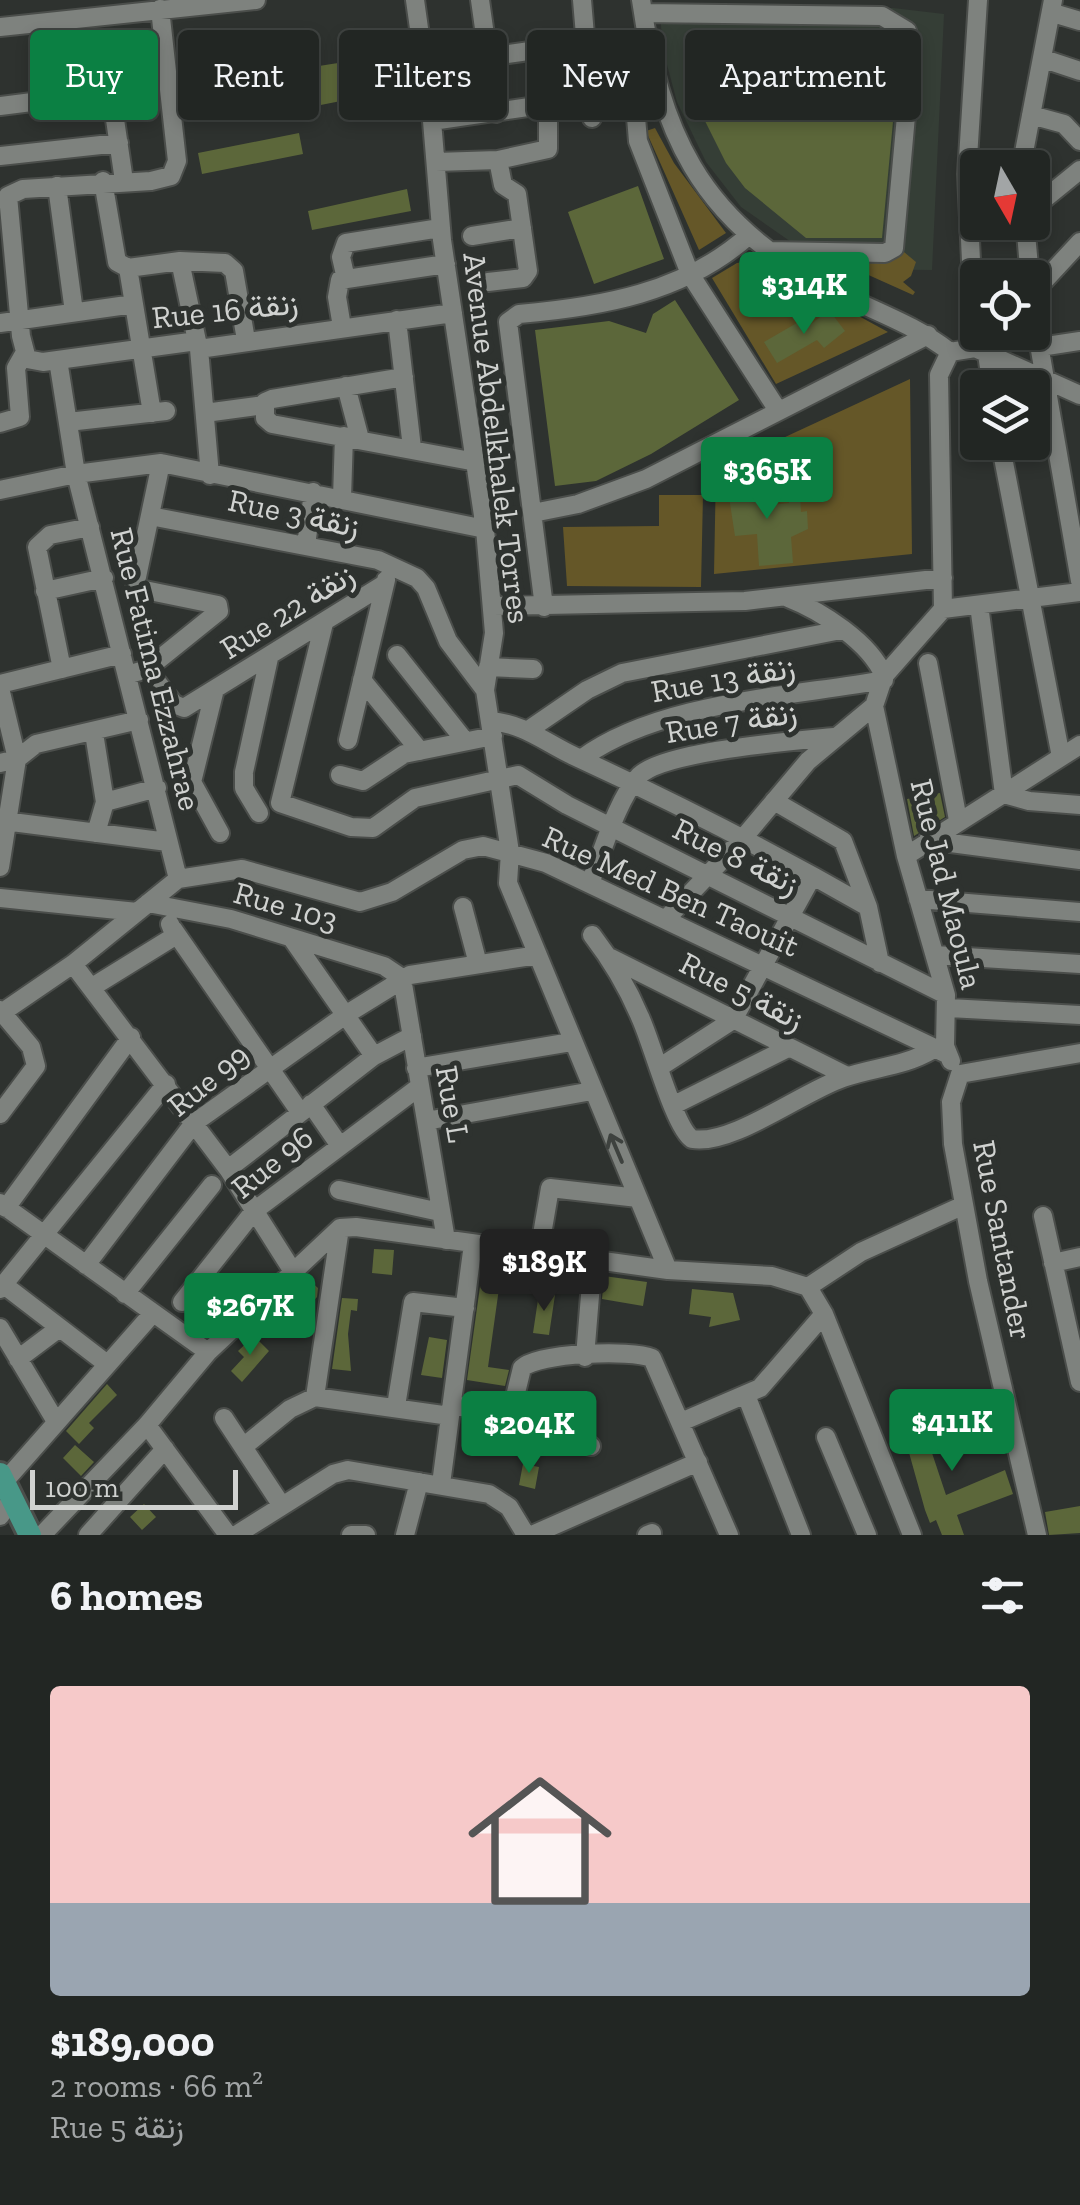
<!DOCTYPE html>
<html lang="en">
<head>
<meta charset="utf-8">
<style>
  body { margin:0; font-family:"Zilla Slab",Vazirmatn,serif; background:#2a2e2b; color:#f1f3f6; height:100vh; display:flex; flex-direction:column; font-size:38px; white-space:nowrap }
  * { box-sizing:border-box; margin:0 }
  p { font-size:32px; color:#a2a5a6 }
  .icon { flex:none; width:55px; height:55px; fill:none; stroke:currentColor; stroke-width:2; stroke-linecap:round; stroke-linejoin:round }
  .map { position:relative; height:1535px; overflow:hidden }
  .side { display:flex; flex-direction:column; background:#222623; flex:1 }
  .side>* { flex:none }
  .guide { position:absolute; left:30px; top:30px; width:1020px; height:90px; display:flex; gap:20px }
  .needle { width:65px; rotate:171deg }
  .buttons { position:absolute; left:960px; top:150px; display:grid; gap:20px }
  .buttons a { display:grid; place-items:center; width:90px; height:90px; border-radius:10px; background:#222623; box-shadow:0 5px 15px #0003,0 0 0 2px #3f4341; font-size:50px }
  .scale { position:absolute; left:30px; bottom:25px; width:208px; box-sizing:border-box; padding-left:10px; border:5px solid #d0d2d0; border-top:0; font-size:28px; line-height:35px; white-space:nowrap; color:#d0d2d0; -webkit-text-stroke:8px #2e322f; paint-order:stroke }
  .price { position:absolute; translate:-50% -85px; padding:0 22px; border-radius:10px; background:#0b8043; color:#fff; font-size:32px; line-height:65px; filter:drop-shadow(0 2px 5px #0008) }
  .price::after { content:''; position:absolute; left:50%; top:60px; width:30px; height:22px; margin-left:-15px; background:inherit; clip-path:polygon(0 0,100% 0,50% 100%) }
  .price.selected { background:#222; color:#fff }
  ul { padding:0; list-style:none }
  li { display:grid; align-content:center; gap:20px; height:530px; padding:0 50px }
  li+li { border-top:2px solid #3f4341 }
  li span { display:grid; place-items:center; height:310px; border-radius:10px; color:#555 }
  li>.icon { margin-inline-start:auto }
  span .icon { width:180px; height:180px; fill:#fffc; stroke-width:1 }
  li b { font-size:42px }
  h2 { display:flex; justify-content:space-between; align-items:center; height:120px; padding:0 50px; font-size:42px }
  .tag { padding:0 35px; border-radius:10px; background:#222623; box-shadow:0 5px 15px #0003,0 0 0 2px #3f4341; font-size:35px; line-height:90px }
  .tag.selected { background:#0b8043; color:#fff }
  .map>svg:first-child { display:block }
  .built { fill:#353e36 }
  .green { fill:#655728 }
  .building { fill:#5c673a }
  .lines { fill:none; stroke-linecap:round; stroke-linejoin:round }
  .minor-casing { stroke:#4b4e4b; stroke-width:22 }
  .major-casing { stroke:#4b4e4b; stroke-width:28 }
  .minor { stroke:#7e827e; stroke-width:18 }
  .major { stroke:#489888; stroke-width:22 }
  .oneway { stroke:#3e423f }
  .labels { text-anchor:middle; stroke-width:10; stroke-linejoin:round; paint-order:stroke }
  .street-label { font-size:32px; fill:#d0d2d0; stroke:#2e322f }
</style>
</head>
<body>
<div class="map">
<svg width="1080" height="1535" viewBox="0 0 1080 1535">
  <rect width="100%" height="100%" fill="#2e322f"/>
  <path class="built" d="M 660,4 L 893,8 L 944,14 L 932,270 L 830,269 L 741,207 L 706,162 L 677,102 L 662,46 Z"/>
  <path class="green" d="M 655,128 L 674,163 L 726,233 L 699,250 L 646,131 Z
    M 904,252 L 916,262 L 911,276 L 903,282 L 915,292 L 913,295 L 864,273 L 860,279 L 818,262 L 889,260 Z
    M 756,260 L 888,332 L 776,384 L 712,278 L 737,263 Z
    M 910,379 L 912,554 L 714,574 L 716,469 Z
    M 659,495 L 703,495 L 701,587 L 567,586 L 563,527 L 659,526 Z"/>
  <path class="building" d="M 872,28 L 899,58 L 882,238 L 806,238 L 745,188 L 726,163 L 693,97 L 742,59 L 838,61 Z
    M 338,63 L 346,100 L 255,118 L 252,101 L 266,99 L 263,82 L 279,79 L 282,95 L 312,90 L 309,76 L 320,74 L 319,66 Z
    M 299,133 L 303,154 L 202,174 L 198,153 Z
    M 638,186 L 664,259 L 594,284 L 568,212 Z
    M 407,189 L 411,211 L 312,230 L 308,211 Z
    M 675,300 L 739,400 L 651,454 L 596,481 L 555,486 L 535,330 L 609,321 L 646,333 L 653,314 Z
    M 829,310 L 845,331 L 824,348 L 817,340 L 777,363 L 764,342 L 802,320 L 806,328 Z
    M 760,482 L 762,506 L 789,503 L 788,496 L 800,495 L 801,512 L 807,511 L 808,529 L 791,537 L 793,563 L 759,566 L 757,534 L 735,536 L 727,484 Z
    M 940,793 L 945,817 L 914,836 L 907,799 Z
    M 374,1249 L 394,1250 L 392,1275 L 372,1273 Z
    M 483,1265 L 502,1267 L 488,1367 L 509,1370 L 505,1386 L 467,1380 Z
    M 604,1276 L 647,1282 L 643,1306 L 602,1299 Z
    M 308,1279 L 318,1288 L 317,1297 L 300,1316 L 286,1304 Z
    M 692,1289 L 733,1293 L 740,1320 L 709,1327 L 711,1317 L 689,1314 Z
    M 539,1293 L 555,1295 L 549,1335 L 533,1333 Z
    M 342,1298 L 358,1299 L 357,1311 L 351,1310 L 348,1334 L 351,1371 L 332,1369 Z
    M 254,1336 L 269,1351 L 242,1382 L 231,1371 L 244,1357 L 238,1351 Z
    M 429,1337 L 447,1340 L 442,1378 L 421,1375 Z
    M 107,1384 L 117,1395 L 89,1423 L 94,1428 L 79,1444 L 66,1431 Z
    M 982,1402 L 988,1418 L 979,1421 L 981,1426 L 929,1444 L 946,1495 L 1005,1470 L 1013,1494 L 957,1515 L 964,1535 L 942,1535 L 936,1520 L 930,1523 L 925,1510 L 908,1449 L 916,1446 L 912,1432 Z
    M 75,1445 L 94,1462 L 81,1476 L 63,1458 Z
    M 523,1464 L 539,1467 L 535,1489 L 519,1485 Z
    M 144,1504 L 156,1517 L 142,1530 L 130,1517 Z
    M 1080,1506 L 1080,1533 L 1049,1535 L 1045,1512 Z"/>
  <g class="lines">
    <g class="minor-casing">
      <path id="minor" d="M 415,0 L 432,121 L 442,240 L 485,529 L 494,633 L 485,690 L 510,852 L 508,883 L 668,1270
        M 480,0 L 496,113
        M 582,0 L 592,118
        M 641,0 C 660,131 699,218 821,284 C 864,308 912,322 950,352 L 975,348 L 991,332
        M 160,9 L 177,161 L 171,176 L 151,181 L 23,189 L 8,196 L 21,336 L 27,359 L 43,362 L 197,341 L 199,349 L 453,313
        M 643,13 L 882,16 L 907,31 L 912,50 L 894,248 L 885,253 L 767,251
        M 1053,13 L 1080,21
        M 0,27 L 256,0
        M 641,39 L 633,82 L 638,141 L 690,274 L 777,409
        M 487,57 L 586,43
        M 1044,59 L 1080,71
        M 0,106 L 111,92 L 124,181
        M 1031,115 L 1064,124 L 1080,141
        M 432,121 L 591,98
        M 0,156 L 119,143
        M 436,162 L 498,160 L 548,149 L 548,103
        M 1021,168 L 1053,0
        M 103,181 L 117,262 L 128,268
        M 57,186 L 74,312
        M 1032,209 L 1080,170
        M 1025,222 L 1030,278
        M 472,236 L 522,228
        M 180,261 L 197,341
        M 128,268 L 180,261 L 225,263 L 234,271 L 246,340
        M 128,268 L 152,413
        M 346,279 L 341,257 L 346,243 L 440,228
        M 488,282 L 523,278 L 528,271 L 517,194 L 503,185 L 498,160
        M 1032,294 L 1080,242
        M 1032,304 L 1080,581
        M 397,320 L 412,448
        M 0,323 L 134,304
        M 342,327 L 337,297 L 340,280 L 446,264
        M 1040,347 L 1080,341
        M 975,348 L 967,174 L 978,0
        M 975,348 L 1080,395
        M 199,349 L 210,475
        M 987,354 L 992,388
        M 58,360 L 76,474 L 178,879
        M 404,377 L 272,399 L 265,402 L 265,418 L 272,424 L 476,462
        M 346,386 L 360,439
        M 205,413 L 264,405
        M 68,422 L 166,411
        M 0,423 L 20,417 L 16,368 L 24,354
        M 1000,442 L 1061,757
        M 0,490 L 76,474 L 161,463 L 485,529
        M 342,498 L 344,436
        M 533,513 L 578,504 L 646,479 L 928,335
        M 150,516 L 378,560 L 417,578 L 426,588 L 448,641 L 485,690
        M 306,546 L 313,492
        M 137,577 L 161,463
        M 135,588 L 218,605 L 219,611 L 147,669
        M 45,591 L 104,578
        M 788,598 C 821,611 870,642 884,676
        M 979,605 L 1004,794 L 1029,801 L 1080,805
        M 493,606 L 745,601 L 943,578
        M 544,607 L 508,322 L 519,314 C 600,307 684,293 748,236
        M 943,609 L 939,375 L 950,352
        M 943,609 L 1080,592
        M 324,623 L 280,803 L 351,827 L 373,828 L 415,798 L 518,775 L 567,805 L 946,995
        M 397,655 L 465,741
        M 928,663 L 958,820
        M 488,667 L 533,669
        M 62,669 L 37,547 L 50,535 L 90,527
        M 127,675 L 147,669 L 174,704 L 184,708 L 383,585
        M 362,680 L 420,751
        M 0,684 L 122,654
        M 0,688 L 17,759 L 0,867
        M 214,693 L 192,782 L 220,833
        M 874,706 L 906,856 L 946,995 L 945,1046 L 951,1061
        M 490,721 C 525,724 544,742 574,756 C 674,802 772,852 868,907
        M 530,729 L 587,690 L 622,673 L 841,630
        M 94,733 L 105,802
        M 348,740 L 386,580
        M 581,759 C 658,702 789,697 884,680
        M 0,763 L 17,759 L 36,744 L 139,720
        M 340,775 L 363,781 L 404,754 L 493,736
        M 774,801 L 843,841 L 868,907 L 880,963
        M 259,813 L 244,788 L 244,772 L 269,658
        M 4,821 L 168,842
        M 96,833 L 105,802 L 157,788
        M 928,840 L 1080,860
        M 906,856 L 1080,745
        M 590,883 C 602,854 617,800 638,777 C 660,751 796,741 834,737
        M 0,898 L 137,912
        M 918,899 L 1080,912
        M 148,903 L 231,919 L 384,966 L 402,978
        M 463,907 L 478,964
        M 667,918 L 744,837 L 808,761 L 874,706 L 884,676 L 943,609
        M 173,929 L 300,1112
        M 592,935 C 612,961 627,986 640,1017 C 652,1042 674,1127 692,1139 C 732,1146 802,1092 843,1078 C 874,1067 903,1067 932,1050
        M 293,940 L 374,1056
        M 935,955 L 1080,964
        M 611,958 L 847,1076
        M 73,964 L 228,1169 L 292,1270
        M 402,978 L 446,1240
        M 94,986 L 170,939 L 174,934 L 170,924
        M 949,1008 L 1080,1015
        M 0,1010 L 31,1047 L 36,1066 L 0,1114
        M 0,1014 L 73,964 L 178,879 L 242,869 L 360,902 L 392,892 L 463,850 L 483,846 L 546,863 L 947,1054
        M 660,1067 L 733,1020 L 812,877
        M 416,1068 L 571,1042
        M 960,1074 L 951,1102 L 953,1144 L 978,1281 L 1037,1535
        M 960,1074 L 1080,1053
        M 311,1104 L 340,1146
        M 674,1105 L 786,1049
        M 426,1121 L 592,1091
        M 228,1169 L 374,1056 L 412,1036
        M 339,1190 L 440,1212
        M 0,1203 L 208,1352
        M 6,1208 L 131,1037
        M 1043,1216 L 1080,1382
        M 539,1252 L 550,1188 L 638,1198
        M 1053,1263 L 1080,1257
        M 86,1265 L 194,1123 L 347,1014 L 410,975 L 538,955
        M 4,1285 L 107,1364
        M 808,1287 L 824,1314 L 912,1535
        M 808,1287 L 861,1252 L 964,1205
        M 0,1289 L 166,1084
        M 125,1294 L 212,1185
        M 182,1302 L 254,1211 L 419,1087
        M 0,1328 L 55,1420
        M 585,1357 L 593,1259
        M 18,1359 L 58,1329
        M 746,1395 L 801,1535
        M 315,1397 L 340,1228
        M 452,1405 L 511,1413
        M 396,1406 L 413,1302 L 465,1308
        M 224,1418 L 282,1506
        M 681,1422 L 760,1388 L 824,1314
        M 147,1425 L 228,1535
        M 826,1437 L 867,1535
        M 591,1446 L 515,1431 L 511,1413 L 522,1368 C 538,1353 631,1349 652,1358 L 729,1535
        M 243,1447 L 290,1409 L 315,1397 L 450,1416
        M 4,1482 L 153,1313
        M 441,1484 L 473,1244
        M 0,1516 L 12,1499
        M 42,1535 L 147,1425 L 208,1352 L 340,1228 L 356,1227 L 668,1270 L 772,1276 L 808,1287
        M 88,1535 L 165,1449
        M 236,1535 L 333,1474 L 348,1470 L 489,1494 L 509,1507 L 526,1535
        M 351,1535 L 366,1535
        M 405,1535 L 419,1482
        M 532,1535 L 698,1462
        M 647,1535 L 652,1533"/>
    </g>
    <g class="major-casing">
      <path id="major" d="M 0,1474 L 30,1535"/>
    </g>
    <use href="#minor" class="minor"/>
    <use href="#major" class="major"/>
  </g>
  <defs><path id="oneway-shaft" d="M-6 0H5M1.5-3L5.5 0L1.5 3" fill="none" stroke-width="1.6" stroke-linecap="round" stroke-linejoin="round" transform="scale(2.5)"/></defs>
  <use class="oneway" href="#oneway-shaft" transform="translate(616 1148) rotate(-113)"/>
  <g class="labels">
    <g class="street-label">
      <text transform="translate(225 310) rotate(-6)" y="11">Rue 16 زنقة</text>
      <text transform="translate(497 438) rotate(83)" y="11">Avenue Abdelkhalek Torres</text>
      <text transform="translate(294 513) rotate(12)" y="11">Rue 3 زنقة</text>
      <text transform="translate(287 611) rotate(-32)" y="11">Rue 22 زنقة</text>
      <text transform="translate(156 669) rotate(76)" y="11">Rue Fatima Ezzahrae</text>
      <text transform="translate(723 679) rotate(-10)" y="11">Rue 13 زنقة</text>
      <text transform="translate(731 722) rotate(-9)" y="11">Rue 7 زنقة</text>
      <text transform="translate(736 856) rotate(26)" y="11">Rue 8 زنقة</text>
      <text transform="translate(947 884) rotate(76)" y="11">Rue Jad Maoula</text>
      <text transform="translate(671 891) rotate(24)" y="11">Rue Med Ben Taouit</text>
      <text transform="translate(286 906) rotate(16)" y="11">Rue 103</text>
      <text transform="translate(742 991) rotate(27)" y="11">Rue 5 زنقة</text>
      <text transform="translate(208 1080) rotate(-39)" y="11">Rue 99</text>
      <text transform="translate(453 1104) rotate(80)" y="11">Rue L</text>
      <text transform="translate(272 1162) rotate(-39)" y="11">Rue 96</text>
      <text transform="translate(1003 1240) rotate(79)" y="11">Rue Santander</text>
    </g>
  </g>
</svg>
<div class="buttons">
<a><svg class="needle" viewBox="-14 -14 28 28"><path d="M0-13l5 13h-10z" fill="#e53935"/><path d="M0 13l5-13h-10z" fill="#a2a5a6"/></svg></a>
<a><svg class="icon" aria-label="locate" viewBox="0 0 24 24"><circle cx="12" cy="12" r="6"/><path d="M12 2v4M12 18v4M2 12h4M18 12h4"/></svg></a>
<a><svg class="icon" aria-label="layers" viewBox="0 0 24 24"><path d="M12 4l9 5-9 5-9-5zM3 14l9 5 9-5"/></svg></a>
</div>
<div class="scale">100 m</div>
<b class="price" style="left:804px;top:337px">$314K</b>
<b class="price" style="left:767px;top:522px">$365K</b>
<b class="price selected" style="left:544px;top:1314px">$189K</b>
<b class="price" style="left:250px;top:1358px">$267K</b>
<b class="price" style="left:952px;top:1474px">$411K</b>
<b class="price" style="left:529px;top:1476px">$204K</b>
<div class="guide">
<a class="tag selected">Buy</a>
<a class="tag">Rent</a>
<a class="tag">Filters</a>
<a class="tag">New</a>
<a class="tag">Apartment</a>
</div>
</div>
<section class="side">
<h2>6 homes<svg class="icon" aria-label="filters" viewBox="0 0 24 24"><path d="M4 7h16M4 17h16"/><circle cx="9" cy="7" r="2"/><circle cx="15" cy="17" r="2"/></svg></h2>
<ul>
<li><span style="background:linear-gradient(#f6c9c9 70%,#9aa5b1 0)"><svg class="icon" aria-label="home" viewBox="0 0 24 24"><path d="M3 11l9-7 9 7M6 9v11h12V9"/></svg></span><div><b>$189,000</b><p>2 rooms · 66 m²</p><p>Rue 5 زنقة</p></div></li>
</ul>
</section>
</body>
</html>
